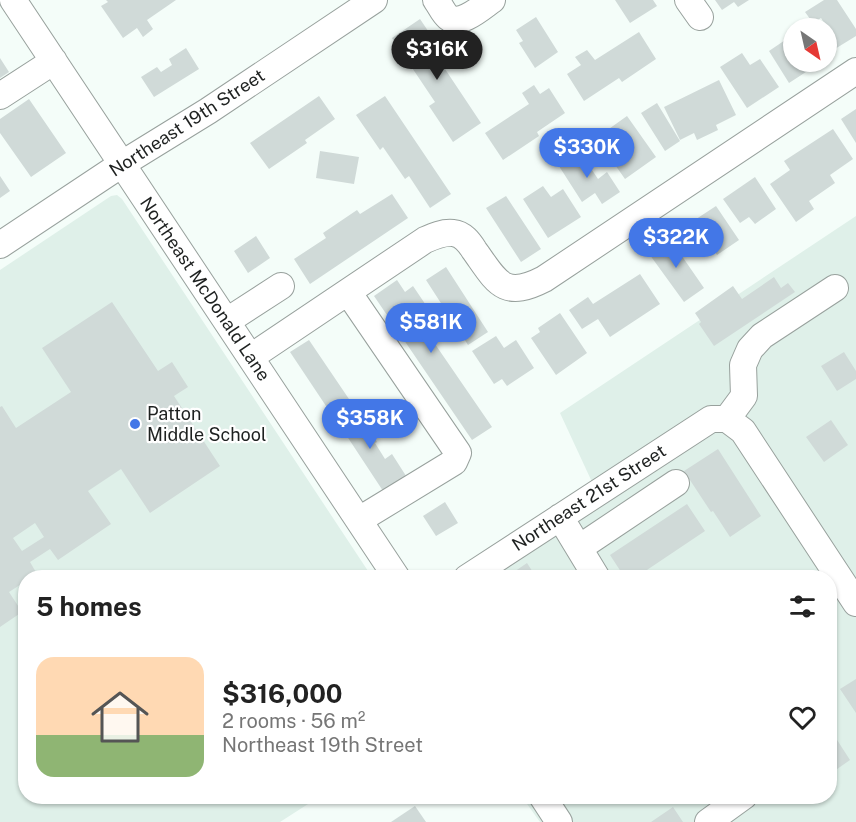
<!DOCTYPE html>
<html lang="en">
<head>
<meta charset="utf-8">
<style>
  body { margin:0; font-family:"Public Sans",sans-serif; background:#f6f6f6; color:#222; height:100vh; display:flex; flex-direction:column; font-size:22px; white-space:nowrap }
  * { box-sizing:border-box; margin:0 }
  p { font-size:20px; color:#767676 }
  .icon { flex:none; width:33px; height:33px; fill:none; stroke:currentColor; stroke-width:2; stroke-linecap:round; stroke-linejoin:round }
  .map { position:relative; flex:1; overflow:hidden }
  .details { position:absolute; left:18px; top:570px; width:819px; height:234px; display:flex; flex-direction:column; background:#fff; border-radius:24px; box-shadow:0 2px 4px #0004 }
  .details>* { flex:none }
  .needle { width:39px; rotate:146deg }
  .buttons { position:absolute; left:783px; top:18px; display:grid; gap:12px }
  .buttons a { display:grid; place-items:center; width:54px; height:54px; border-radius:50%; background:#fff; box-shadow:0 2px 4px #0004; font-size:30px }
  .price { position:absolute; translate:-50% -51px; padding:0 14px; border-radius:21px; background:#4377e7; color:#fff; font-size:20px; line-height:39px; filter:drop-shadow(0 2px 3px #0008) }
  .price::after { content:''; position:absolute; left:50%; top:36px; width:18px; height:14px; margin-left:-9px; background:inherit; clip-path:polygon(0 0,100% 0,50% 100%) }
  .price.active { background:#222; color:#fff }
  ul { padding:0; list-style:none }
  li { display:flex; align-items:center; gap:18px; height:150px; padding:0 18px }
  li span { display:grid; place-items:center; flex:none; width:168px; height:120px; border-radius:18px; color:#555 }
  li>.icon { margin-inline-start:auto }
  span .icon { width:72px; height:72px; fill:#fffc; stroke-width:1 }
  li b { font-size:26px }
  h2 { display:flex; justify-content:space-between; align-items:center; height:72px; padding:0 18px; font-size:26px }
  .map>svg:first-child { display:block }
  .built { fill:#dff0e9 }
  .building { fill:#d0dad8; fill-rule:evenodd }
  .lines { fill:none; stroke-linecap:round; stroke-linejoin:round }
  .minor-casing { stroke:#98a19d; stroke-width:28 }
  .minor { stroke:#fff; stroke-width:26 }
  .poi-dot { fill:#4377e7; stroke:#fff; stroke-width:2 }
  .labels { text-anchor:middle; stroke-width:4.5; stroke-linejoin:round; paint-order:stroke }
  .street-label { font-size:18px; fill:#1e2120; stroke:#fff }
  .poi-label { font-size:18px; fill:#1e2120; stroke:#fff; text-anchor:start }
</style>
</head>
<body>
<div class="map">
<svg width="856" height="822" viewBox="0 0 856 822">
  <rect width="100%" height="100%" fill="#f4fdf9"/>
  <path class="built" d="M 117,195 L 122,199 L 372,577 L 26,578 L 26,796 L 319,797 L 280,822 L 0,822 L 0,270 L 111,196 Z
    M 856,216 L 856,822 L 540,822 L 522,797 L 830,796 L 830,578 L 444,578 L 592,482 L 560,413 Z"/>
  <path class="building" d="M 106,0 L 176,0 L 147,20 L 153,29 L 143,37 L 137,28 L 123,38 L 101,6 L 108,2 Z
    M 615,0 L 653,0 L 657,6 L 630,23 Z
    M 715,0 L 749,0 L 738,7 L 734,2 L 722,10 Z
    M 824,0 L 837,0 L 856,29 L 856,36 L 830,52 L 826,46 L 828,29 L 821,18 L 813,23 L 805,12 Z
    M 536,17 L 558,52 L 535,68 L 519,43 L 523,41 L 516,30 Z
    M 420,19 L 443,53 L 437,57 L 481,123 L 453,142 L 429,106 L 435,102 L 392,38 Z
    M 639,32 L 656,59 L 622,82 L 619,78 L 584,101 L 567,74 L 581,65 L 575,57 L 587,50 L 595,60 Z
    M 794,34 L 794,62 L 804,62 L 809,70 L 789,83 L 769,51 Z
    M 186,48 L 199,69 L 154,97 L 141,77 L 157,67 L 161,72 L 172,65 L 169,59 Z
    M 742,53 L 750,65 L 760,59 L 779,87 L 747,108 L 720,67 Z
    M 0,58 L 9,72 L 0,78 Z
    M 719,80 L 736,115 L 716,125 L 718,130 L 697,140 L 694,133 L 680,140 L 664,107 Z
    M 534,85 L 540,94 L 549,88 L 565,113 L 537,132 L 539,136 L 503,160 L 485,133 L 529,104 L 522,93 Z
    M 319,96 L 335,119 L 305,140 L 307,143 L 269,169 L 250,143 Z
    M 385,96 L 451,194 L 430,208 L 409,176 L 405,179 L 383,147 L 380,150 L 356,115 Z
    M 29,99 L 66,153 L 31,177 L 0,133 L 0,119 Z
    M 657,103 L 680,141 L 665,151 L 641,113 Z
    M 856,109 L 856,143 L 841,119 Z
    M 627,116 L 656,157 L 625,179 L 606,152 L 616,145 L 606,131 Z
    M 833,129 L 853,159 L 830,175 L 835,183 L 809,201 L 814,209 L 796,222 L 770,184 L 790,170 L 784,161 Z
    M 578,149 L 598,179 L 607,172 L 620,192 L 602,204 L 595,193 L 582,202 L 557,163 Z
    M 320,151 L 359,157 L 354,184 L 316,178 Z
    M 0,176 L 10,191 L 0,198 Z
    M 755,177 L 776,209 L 755,224 L 749,217 L 740,223 L 723,199 Z
    M 543,186 L 551,197 L 563,189 L 581,217 L 548,238 L 523,199 Z
    M 392,194 L 408,218 L 310,284 L 294,259 L 326,238 L 323,233 L 357,210 L 360,214 Z
    M 506,196 L 541,249 L 521,262 L 486,208 Z
    M 716,206 L 739,240 L 717,255 L 713,249 L 703,255 L 684,227 Z
    M 256,236 L 270,258 L 248,273 L 234,251 Z
    M 668,236 L 704,288 L 684,302 L 647,251 Z
    M 446,267 L 488,332 L 468,345 L 426,280 Z
    M 640,274 L 660,304 L 610,337 L 598,319 L 582,329 L 569,310 L 588,297 L 593,304 Z
    M 774,277 L 781,288 L 788,283 L 795,292 L 714,346 L 699,324 L 701,322 L 695,313 L 733,286 L 742,299 Z
    M 397,280 L 405,292 L 413,286 L 436,320 L 424,328 L 492,427 L 472,440 L 374,296 Z
    M 112,302 L 158,371 L 172,362 L 188,387 L 174,396 L 220,466 L 150,513 L 121,469 L 88,491 L 111,524 L 58,560 L 50,549 L 30,562 L 37,574 L 31,578 L 26,578 L 26,581 L 9,592 L 22,612 L 0,627 L 0,407 L 2,406 L 16,428 L 71,392 L 42,348 ZM 35,523 L 44,537 L 22,551 L 13,538 Z
    M 560,313 L 587,353 L 556,375 L 531,338 L 540,332 L 538,328 Z
    M 496,336 L 504,348 L 516,340 L 534,368 L 507,386 L 502,379 L 494,384 L 472,351 Z
    M 309,340 L 351,402 L 332,415 L 290,352 Z
    M 844,352 L 856,371 L 856,379 L 837,391 L 821,366 Z
    M 352,403 L 377,442 L 375,443 L 385,459 L 392,454 L 408,479 L 385,494 L 333,415 Z
    M 831,420 L 848,445 L 824,462 L 806,437 Z
    M 718,449 L 761,516 L 730,537 L 713,511 L 711,512 L 684,471 Z
    M 445,502 L 458,523 L 436,536 L 423,516 Z
    M 687,504 L 705,531 L 635,578 L 625,578 L 610,555 Z
    M 527,563 L 536,577 L 540,574 L 543,578 L 505,578 Z
    M 856,679 L 856,713 L 840,689 Z
    M 830,729 L 850,760 L 830,774 Z
    M 415,806 L 426,822 L 391,822 Z
    M 673,807 L 683,822 L 651,822 Z"/>
  <g class="lines">
    <g class="minor-casing">
      <path id="minor" d="M 13,0 L 397,578
        M 436,0 C 440,5 443,13 448,17 C 460,27 482,7 492,0
        M 688,0 L 700,17
        M 0,96 L 54,61
        M 0,245 L 122,164 L 208,111 L 374,0
        M 348,292 L 458,453 L 454,462 L 359,520
        M 227,321 L 281,286
        M 251,357 L 425,240 C 434,236 443,232 453,233 C 463,234 469,242 474,250 C 497,282 503,300 544,279 L 856,71
        M 727,419 L 744,396 L 743,365 L 750,349 L 762,336 L 835,288
        M 560,517 L 597,578
        M 579,548 L 676,483
        M 467,578 L 711,419 L 727,419 L 743,431 L 856,603
        M 542,796 L 559,822
        M 708,822 L 744,796"/>
    </g>
    <use href="#minor" class="minor"/>
  </g>
  <circle class="poi-dot" cx="135" cy="424" r="6"/>
  <g class="labels">
    <g class="street-label">
      <text transform="translate(187 123) rotate(-33)" y="6">Northeast 19th Street</text>
      <text transform="translate(205 289) rotate(56)" y="6">Northeast McDonald Lane</text>
      <text transform="translate(589 498) rotate(-33)" y="6">Northeast 21st Street</text>
    </g>
    <g class="poi-label">
      <text x="147" y="420">Patton<tspan x="147" dy="21">Middle School</tspan></text>
    </g>
  </g>
</svg>
<div class="buttons">
<a><svg class="needle" viewBox="-14 -14 28 28"><path d="M0-13l5 13h-10z" fill="#e53935"/><path d="M0 13l5-13h-10z" fill="#767676"/></svg></a>
</div>
<b class="price active" style="left:437px;top:81px">$316K</b>
<b class="price" style="left:587px;top:179px">$330K</b>
<b class="price" style="left:676px;top:269px">$322K</b>
<b class="price" style="left:431px;top:354px">$581K</b>
<b class="price" style="left:370px;top:450px">$358K</b>
<section class="details">
<h2>5 homes<svg class="icon" aria-label="filters" viewBox="0 0 24 24"><path d="M4 7h16M4 17h16"/><circle cx="9" cy="7" r="2"/><circle cx="15" cy="17" r="2"/></svg></h2>
<ul>
<li><span style="background:linear-gradient(#ffd9b3 65%,#8fb573 0)"><svg class="icon" aria-label="home" viewBox="0 0 24 24"><path d="M3 11l9-7 9 7M6 9v11h12V9"/></svg></span><div><b>$316,000</b><p>2 rooms · 56 m²</p><p>Northeast 19th Street</p></div><svg class="icon" aria-label="heart" viewBox="0 0 24 24"><path d="M12 20l-8-8c-3-5 5-10 8-4 3-6 11-1 8 4z"/></svg></li>
</ul>
</section>
</div>
</body>
</html>
